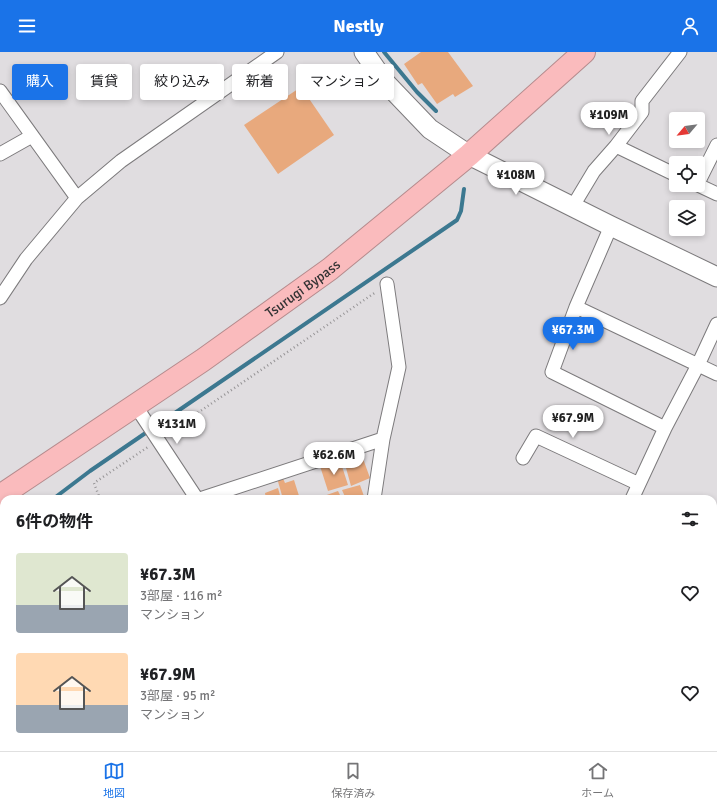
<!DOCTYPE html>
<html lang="ja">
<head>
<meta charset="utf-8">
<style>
  body { margin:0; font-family:Signika,"Noto Sans JP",sans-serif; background:#f6f6f6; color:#202124; height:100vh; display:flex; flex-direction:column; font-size:15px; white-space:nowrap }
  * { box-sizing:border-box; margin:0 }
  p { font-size:13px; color:#757577 }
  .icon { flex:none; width:22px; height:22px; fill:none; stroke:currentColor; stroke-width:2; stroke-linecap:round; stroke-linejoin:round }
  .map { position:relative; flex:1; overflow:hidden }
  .drawer { position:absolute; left:0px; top:443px; width:717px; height:256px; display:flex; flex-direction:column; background:#fff; border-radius:12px 12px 0 0; box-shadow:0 2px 6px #0003 }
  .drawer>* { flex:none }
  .banner { position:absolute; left:12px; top:12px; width:400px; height:36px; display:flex; gap:8px }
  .needle { width:26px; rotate:241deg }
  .fabs { position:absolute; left:669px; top:60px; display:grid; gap:8px }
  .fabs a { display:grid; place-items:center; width:36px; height:36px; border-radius:4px; background:#fff; box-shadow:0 2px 6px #0003; font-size:20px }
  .price { position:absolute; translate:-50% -34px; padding:0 9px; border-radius:14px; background:#fff; color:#222; font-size:13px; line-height:26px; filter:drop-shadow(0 1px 2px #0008) }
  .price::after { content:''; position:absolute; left:50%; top:24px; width:12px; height:9px; margin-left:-6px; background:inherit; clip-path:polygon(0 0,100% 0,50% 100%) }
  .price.selected { background:#1a73e8; color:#fff }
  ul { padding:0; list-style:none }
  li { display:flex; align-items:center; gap:12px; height:100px; padding:0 16px }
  li span { display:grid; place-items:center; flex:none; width:112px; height:80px; border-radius:4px; color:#555 }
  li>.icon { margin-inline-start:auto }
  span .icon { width:48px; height:48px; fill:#fffc; stroke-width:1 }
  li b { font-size:17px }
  h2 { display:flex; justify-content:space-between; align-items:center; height:48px; padding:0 16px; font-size:17px }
  .chip { padding:0 14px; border-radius:4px; background:#fff; box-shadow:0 2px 6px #0003; font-size:14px; line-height:36px }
  .chip.selected { background:#1a73e8; color:#fff }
  header { display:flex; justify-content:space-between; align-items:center; height:52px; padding:0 16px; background:#1a73e8; color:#fff; font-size:18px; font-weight:700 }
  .tab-bar { display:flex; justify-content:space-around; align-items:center; height:56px; border-top:1px solid #e0e0e0; background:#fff; font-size:11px; color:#757577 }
  .tab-bar a { display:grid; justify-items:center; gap:2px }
  .tab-bar .selected { color:#1a73e8 }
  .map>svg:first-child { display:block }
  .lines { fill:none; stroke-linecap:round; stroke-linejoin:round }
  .stream { stroke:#3c7890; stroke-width:4 }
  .building { fill:#e8a97d }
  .street-casing { stroke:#7c7a7c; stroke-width:15 }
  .secondary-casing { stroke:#7c7a7c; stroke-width:21 }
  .highway-casing { stroke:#b58b8d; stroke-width:24 }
  .path { stroke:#969496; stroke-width:2.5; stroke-dasharray:1 3; stroke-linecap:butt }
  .street { stroke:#fff; stroke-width:13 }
  .secondary { stroke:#fff; stroke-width:19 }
  .highway { stroke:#fabbbd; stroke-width:22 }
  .labels { text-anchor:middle; stroke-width:3; stroke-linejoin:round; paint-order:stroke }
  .street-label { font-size:14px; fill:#343334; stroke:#e0dde0 }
</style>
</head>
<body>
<header><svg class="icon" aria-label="menu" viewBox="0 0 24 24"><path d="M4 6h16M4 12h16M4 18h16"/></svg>Nestly<svg class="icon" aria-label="person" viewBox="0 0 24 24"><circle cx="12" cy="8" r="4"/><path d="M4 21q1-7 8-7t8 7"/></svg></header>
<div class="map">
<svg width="717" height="699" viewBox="0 0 717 699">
  <rect width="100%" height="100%" fill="#e0dde0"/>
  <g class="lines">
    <path class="stream" d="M 384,0 L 417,40 L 436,59
      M 53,447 L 90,419 L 457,168 L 461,159 L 464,137"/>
  </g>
  <path class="building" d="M 421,0 L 448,0 L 473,34 L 455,45 L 453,42 L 437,52 L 422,31 L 418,33 L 404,12 Z
    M 301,35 L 334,83 L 278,122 L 244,73 Z
    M 361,401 L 370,426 L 351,434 L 343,405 Z
    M 340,408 L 348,433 L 328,439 L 320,414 Z
    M 282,424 L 285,431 L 294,428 L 300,447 L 283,447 L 277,426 Z
    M 360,433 L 365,447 L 346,447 L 342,438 Z
    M 278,436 L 281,447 L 266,447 L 265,441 Z
    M 338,439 L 342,447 L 315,447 L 321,445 Z
    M 132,695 L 150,695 L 151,699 L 134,699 Z
    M 154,695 L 174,695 L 174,696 L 168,699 L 155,699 Z
    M 178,695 L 196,695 L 198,699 L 179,699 Z
    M 197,695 L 217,695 L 208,699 L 199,699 Z
    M 250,695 L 270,695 L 257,699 L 251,699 Z
    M 290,695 L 304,695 L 292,699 Z
    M 342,695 L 348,695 L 352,699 L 339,699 L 339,696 Z
    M 355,695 L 362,695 L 363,697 L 371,697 L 371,699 L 356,699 Z
    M 375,695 L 390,695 L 390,699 L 376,699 Z
    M 403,695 L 438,695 L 426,699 L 404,699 Z"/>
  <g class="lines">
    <g class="street-casing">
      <path id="street" d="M 0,39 L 77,146
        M 616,94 L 642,60 L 642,49 L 680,0
        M 0,102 L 32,84
        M 698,131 L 717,93
        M 698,133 L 717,142
        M 573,154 L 594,119 L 616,94 L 676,123
        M 611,174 L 576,255 L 552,320 L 665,376
        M 0,246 L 26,207 L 77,146 L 121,109 L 277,0
        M 576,255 L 717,322
        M 135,353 L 197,447
        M 523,406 L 536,384 L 639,432
        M 200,447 L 383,387 L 399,315 L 387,232
        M 374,447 L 383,387
        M 632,447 L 665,376 L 698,313 L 717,272
        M 0,485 L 4,496
        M 713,587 L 717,589
        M 72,695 L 73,699
        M 280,695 L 282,699
        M 93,699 L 105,695
        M 313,699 L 325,695
        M 445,699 L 445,695
        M 578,699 L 580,695"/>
    </g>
    <g class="secondary-casing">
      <path id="secondary" d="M 364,0 L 385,30 L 430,77 L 469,103 L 611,174 L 717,225
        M 0,694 L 4,699"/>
    </g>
    <g class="highway-casing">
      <g id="highway">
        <path id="s1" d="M 0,444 L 203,308 L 330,217 L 469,103 L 584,0"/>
      </g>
    </g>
    <path class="path" d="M 168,381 L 376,240
      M 100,447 L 94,431 L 148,395"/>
    <use href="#street" class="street"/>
    <use href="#secondary" class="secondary"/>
    <use href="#highway" class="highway"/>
  </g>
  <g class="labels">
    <g class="street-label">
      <text dy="5" stroke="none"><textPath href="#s1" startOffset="367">Tsurugi Bypass</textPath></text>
    </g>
  </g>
</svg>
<div class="fabs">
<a><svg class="needle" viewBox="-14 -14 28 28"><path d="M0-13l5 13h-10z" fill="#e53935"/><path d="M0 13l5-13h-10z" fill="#757577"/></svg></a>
<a><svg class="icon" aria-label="locate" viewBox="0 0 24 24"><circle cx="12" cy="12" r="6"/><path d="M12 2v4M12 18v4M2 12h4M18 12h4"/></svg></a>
<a><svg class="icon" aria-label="layers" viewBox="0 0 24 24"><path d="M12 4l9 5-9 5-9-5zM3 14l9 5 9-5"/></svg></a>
</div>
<b class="price" style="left:609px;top:84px">¥109M</b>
<b class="price" style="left:516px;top:144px">¥108M</b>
<b class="price selected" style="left:573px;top:299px">¥67.3M</b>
<b class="price" style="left:573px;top:387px">¥67.9M</b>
<b class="price" style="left:177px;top:393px">¥131M</b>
<b class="price" style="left:334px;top:424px">¥62.6M</b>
<div class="banner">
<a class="chip selected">購入</a>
<a class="chip">賃貸</a>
<a class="chip">絞り込み</a>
<a class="chip">新着</a>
<a class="chip">マンション</a>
</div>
<section class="drawer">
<h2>6件の物件<svg class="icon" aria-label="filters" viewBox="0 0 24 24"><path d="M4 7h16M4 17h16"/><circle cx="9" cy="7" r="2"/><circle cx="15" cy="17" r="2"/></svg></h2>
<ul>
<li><span style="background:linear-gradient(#dfe7d0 65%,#9aa5b1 0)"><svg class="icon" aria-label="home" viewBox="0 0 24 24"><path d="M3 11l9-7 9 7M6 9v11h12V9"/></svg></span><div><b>¥67.3M</b><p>3部屋 · 116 m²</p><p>マンション</p></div><svg class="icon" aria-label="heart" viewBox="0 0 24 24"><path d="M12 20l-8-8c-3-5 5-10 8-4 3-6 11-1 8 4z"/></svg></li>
<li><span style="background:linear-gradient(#ffd9b3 65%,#9aa5b1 0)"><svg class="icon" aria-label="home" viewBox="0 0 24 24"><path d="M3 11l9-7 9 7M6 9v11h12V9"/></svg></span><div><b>¥67.9M</b><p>3部屋 · 95 m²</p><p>マンション</p></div><svg class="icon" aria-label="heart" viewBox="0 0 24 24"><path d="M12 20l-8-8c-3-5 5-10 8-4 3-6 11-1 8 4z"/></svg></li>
</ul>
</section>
</div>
<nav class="tab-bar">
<a class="selected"><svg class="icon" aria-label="map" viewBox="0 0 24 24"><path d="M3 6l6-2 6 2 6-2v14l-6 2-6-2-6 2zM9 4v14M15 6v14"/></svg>地図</a>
<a><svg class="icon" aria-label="saved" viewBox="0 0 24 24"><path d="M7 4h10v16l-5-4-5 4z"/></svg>保存済み</a>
<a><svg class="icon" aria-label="home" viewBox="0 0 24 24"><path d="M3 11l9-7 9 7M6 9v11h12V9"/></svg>ホーム</a>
</nav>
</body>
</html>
